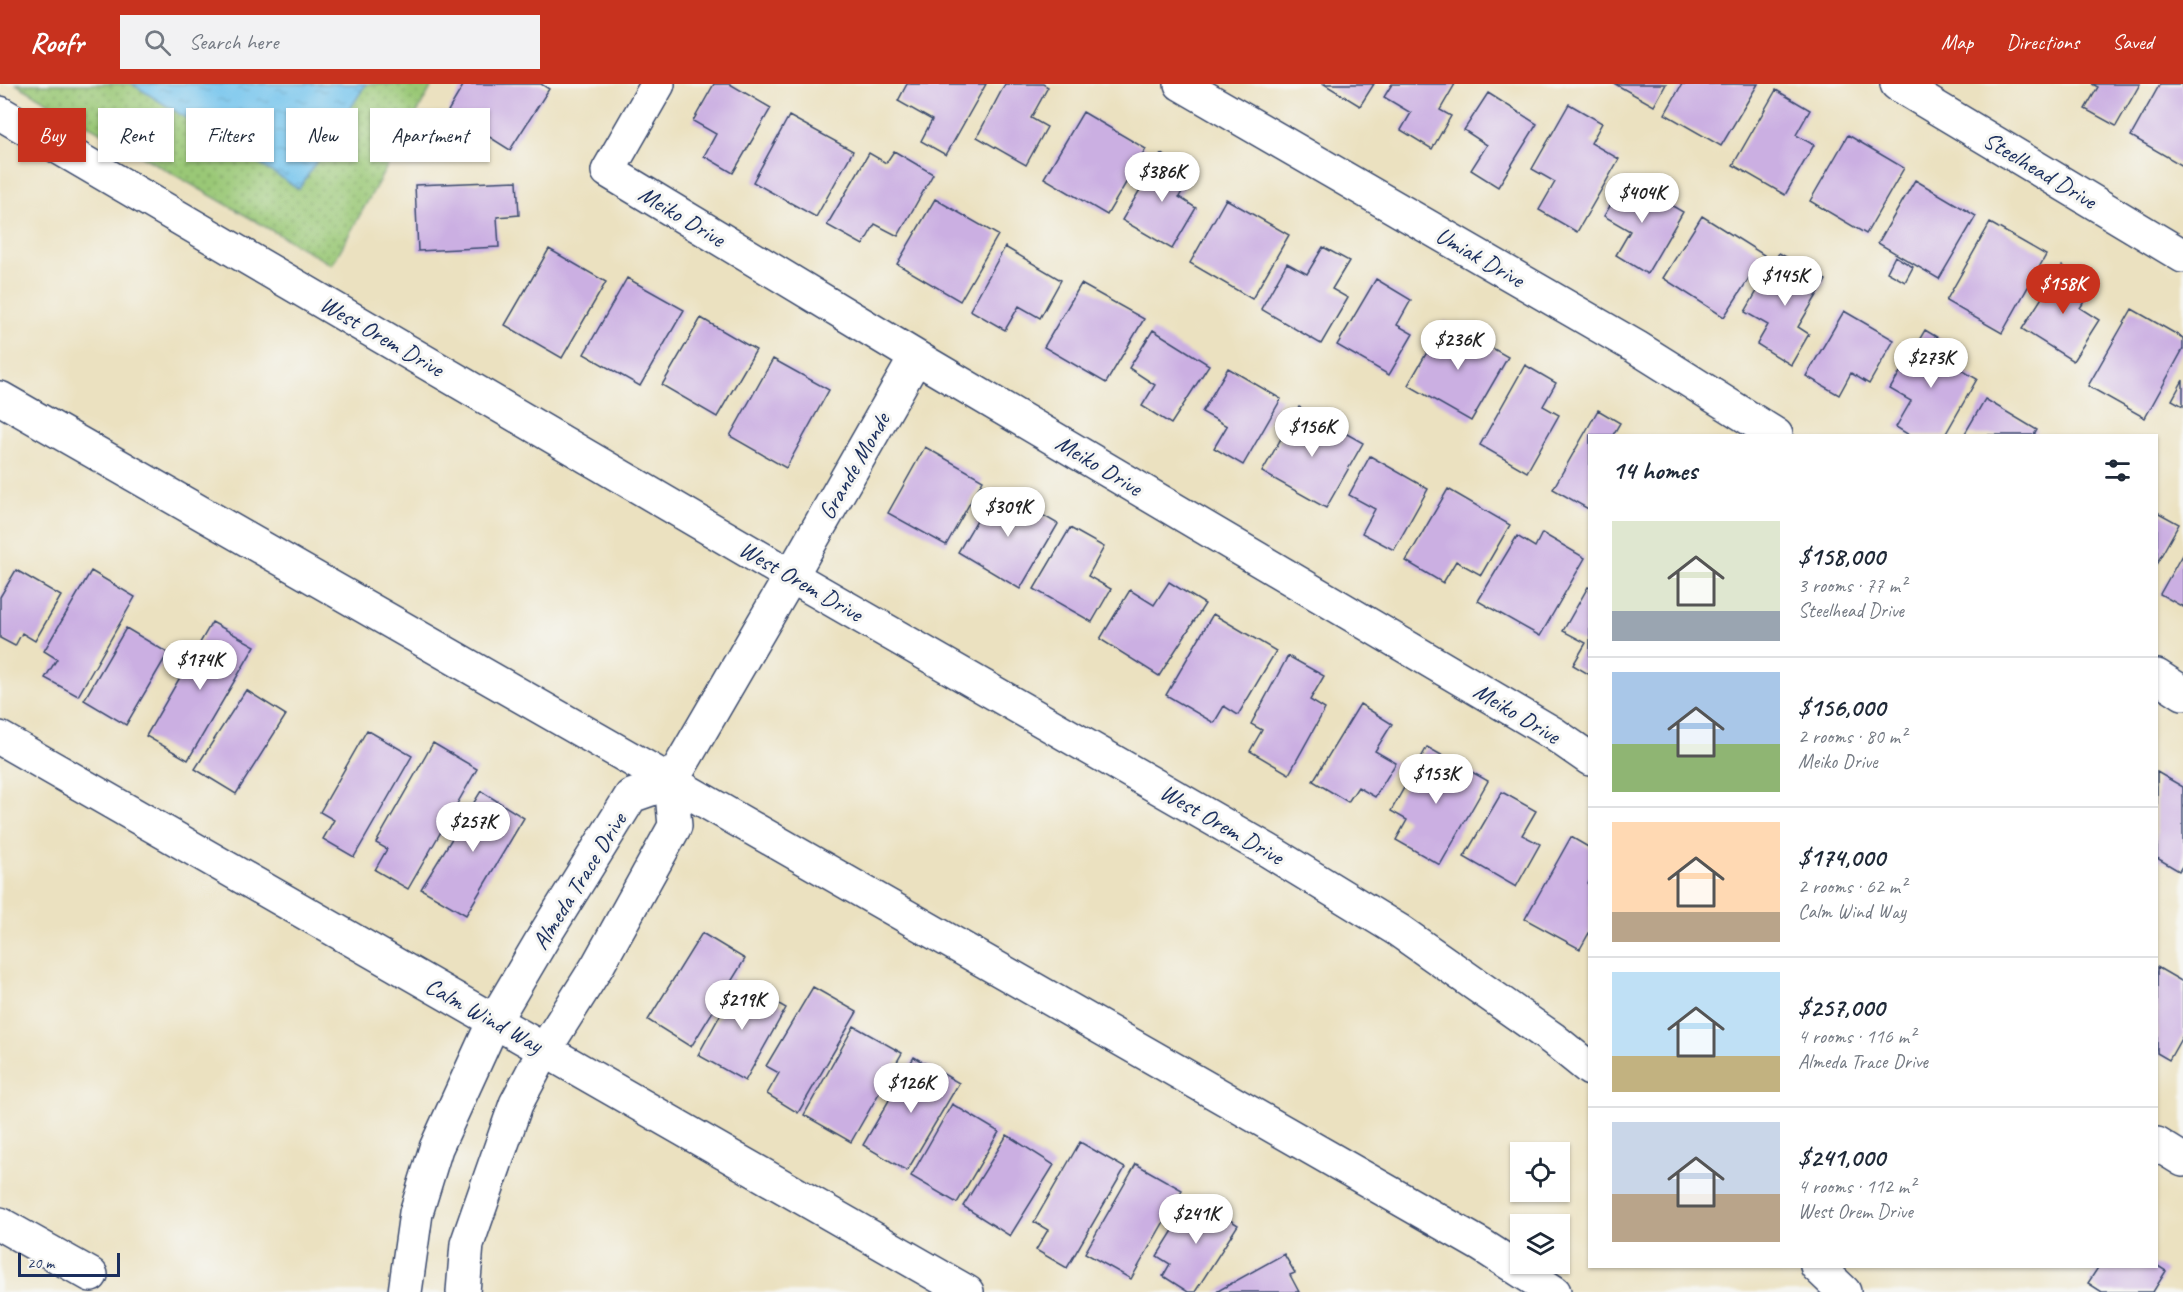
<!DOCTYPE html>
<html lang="en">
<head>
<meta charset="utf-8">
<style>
  body { margin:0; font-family:Caveat,sans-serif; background:#f2f2f3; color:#1f2937; height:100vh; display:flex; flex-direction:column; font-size:22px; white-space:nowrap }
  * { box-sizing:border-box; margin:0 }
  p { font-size:20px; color:#747a83 }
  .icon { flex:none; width:33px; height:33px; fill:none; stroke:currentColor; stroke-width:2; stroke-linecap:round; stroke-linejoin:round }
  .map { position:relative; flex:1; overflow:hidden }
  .sheet { position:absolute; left:1588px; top:350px; width:570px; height:834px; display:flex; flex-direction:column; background:#fff; border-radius:0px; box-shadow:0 2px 4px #0004 }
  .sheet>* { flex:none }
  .banner { position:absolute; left:18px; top:24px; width:570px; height:54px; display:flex; gap:12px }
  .tools { position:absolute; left:1510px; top:1058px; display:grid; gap:12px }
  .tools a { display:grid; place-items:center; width:60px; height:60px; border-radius:0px; background:#fff; box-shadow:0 2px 4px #0004; font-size:30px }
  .scale { position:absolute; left:18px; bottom:15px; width:102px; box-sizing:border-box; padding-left:6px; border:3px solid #1b2f5e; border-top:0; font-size:16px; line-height:21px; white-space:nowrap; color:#1b2f5e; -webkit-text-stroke:4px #f6f6f2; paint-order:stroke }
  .price { position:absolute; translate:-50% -51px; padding:0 14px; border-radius:21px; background:#fff; color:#222; font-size:20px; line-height:39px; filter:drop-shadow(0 2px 3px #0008) }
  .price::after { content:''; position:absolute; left:50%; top:36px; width:18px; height:14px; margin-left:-9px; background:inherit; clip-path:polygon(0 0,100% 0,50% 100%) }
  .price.selected { background:#c8321e; color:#fff }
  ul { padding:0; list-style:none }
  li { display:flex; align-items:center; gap:18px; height:150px; padding:0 24px }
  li+li { border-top:2px solid #e0e1e3 }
  li span { display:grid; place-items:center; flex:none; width:168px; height:120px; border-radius:0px; color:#555 }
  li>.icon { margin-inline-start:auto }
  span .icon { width:72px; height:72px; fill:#fffc; stroke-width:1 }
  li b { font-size:26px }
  h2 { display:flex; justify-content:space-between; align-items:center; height:72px; padding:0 24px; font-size:26px }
  .pill { padding:0 21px; border-radius:0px; background:#fff; box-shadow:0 2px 4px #0004; font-size:21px; line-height:54px }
  .pill.selected { background:#c8321e; color:#fff }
  header { display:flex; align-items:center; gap:36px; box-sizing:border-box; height:84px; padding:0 30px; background:#c8321e; color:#fff }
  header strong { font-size:28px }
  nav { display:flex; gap:33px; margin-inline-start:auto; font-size:21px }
  .search { width:420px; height:54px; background:#f2f2f3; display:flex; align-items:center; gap:15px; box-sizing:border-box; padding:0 21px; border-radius:0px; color:#747a83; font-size:22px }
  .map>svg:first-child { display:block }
  .grass { fill:url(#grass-dots); stroke:#5a7c6a; stroke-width:1.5 }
  .water { fill:url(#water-ripples); stroke:#4679a6; stroke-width:1.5 }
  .building { fill:#cbafe2 }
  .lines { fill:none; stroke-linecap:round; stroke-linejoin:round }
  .minor-casing { stroke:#3a4a6d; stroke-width:36 }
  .secondary-casing { stroke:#3a4a6d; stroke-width:36 }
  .minor { stroke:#fff; stroke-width:33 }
  .secondary { stroke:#fff; stroke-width:33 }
  .labels { text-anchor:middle; stroke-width:6; stroke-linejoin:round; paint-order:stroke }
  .street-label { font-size:24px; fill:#1b2f5e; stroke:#f6f6f2 }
</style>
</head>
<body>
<header>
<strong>Roofr</strong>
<div class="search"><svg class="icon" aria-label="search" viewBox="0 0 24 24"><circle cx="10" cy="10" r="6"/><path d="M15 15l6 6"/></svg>Search here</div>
<nav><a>Map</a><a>Directions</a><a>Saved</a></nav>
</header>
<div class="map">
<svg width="2183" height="1208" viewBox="0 0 2183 1208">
  <defs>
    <pattern id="grass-dots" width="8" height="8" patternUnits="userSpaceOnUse" patternTransform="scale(1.5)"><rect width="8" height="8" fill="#9ac876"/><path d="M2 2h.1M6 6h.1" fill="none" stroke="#7da364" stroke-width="1.8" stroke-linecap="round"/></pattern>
    <pattern id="water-ripples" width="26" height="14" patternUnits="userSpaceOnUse" patternTransform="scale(1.5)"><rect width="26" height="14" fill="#71c3ed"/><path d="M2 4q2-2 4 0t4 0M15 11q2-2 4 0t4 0" fill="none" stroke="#5c9fc3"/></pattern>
  </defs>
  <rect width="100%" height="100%" fill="#f6f6f2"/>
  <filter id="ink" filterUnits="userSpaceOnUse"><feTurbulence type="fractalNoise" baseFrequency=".0167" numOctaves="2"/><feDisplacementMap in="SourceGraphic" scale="12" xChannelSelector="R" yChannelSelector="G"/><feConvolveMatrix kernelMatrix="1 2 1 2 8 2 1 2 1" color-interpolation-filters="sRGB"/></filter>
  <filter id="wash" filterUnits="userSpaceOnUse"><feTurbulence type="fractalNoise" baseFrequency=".008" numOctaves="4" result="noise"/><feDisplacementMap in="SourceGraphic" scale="24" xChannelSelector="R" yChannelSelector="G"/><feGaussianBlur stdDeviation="1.35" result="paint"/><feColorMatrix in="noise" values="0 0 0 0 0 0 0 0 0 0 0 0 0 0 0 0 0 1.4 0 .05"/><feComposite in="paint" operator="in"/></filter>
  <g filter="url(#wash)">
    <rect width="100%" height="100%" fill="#ebe1c0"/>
    <path class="grass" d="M 16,0 L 433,0 L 332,181 Z"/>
    <path class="water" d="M 132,0 L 366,0 L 299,105 Z"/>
    <g id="blocks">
      <path class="building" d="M 464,0 L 541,0 L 549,5 L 510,66 L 448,27 Z
        M 714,0 L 730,0 L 771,24 L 733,89 L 704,72 L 716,50 L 693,37 Z
        M 907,0 L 986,0 L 946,71 L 921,57 L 932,36 L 898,17 Z
        M 1005,0 L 1043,0 L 1048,3 L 1031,34 L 1047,43 L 1026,81 L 977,53 Z
        M 1324,0 L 1374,0 L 1360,22 Z
        M 1392,0 L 1455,0 L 1440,26 L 1451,32 L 1432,65 L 1401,46 L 1411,29 L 1384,13 Z
        M 1615,0 L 1666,0 L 1654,22 Z
        M 1682,0 L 1758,0 L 1721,62 L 1665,30 Z
        M 2092,0 L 2140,0 L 2116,42 L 2085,25 L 2098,3 Z
        M 2160,0 L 2183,0 L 2183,82 L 2131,52 Z
        M 1776,6 L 1810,26 L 1796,51 L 1814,61 L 1785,111 L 1733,81 Z
        M 1488,9 L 1537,40 L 1498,103 L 1471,86 L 1487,61 L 1464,46 Z
        M 1569,20 L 1602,39 L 1591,59 L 1619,75 L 1577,148 L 1539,126 L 1555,98 L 1532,85 Z
        M 1083,28 L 1146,65 L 1107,131 L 1044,94 Z
        M 789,32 L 853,67 L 816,133 L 753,98 Z
        M 1848,51 L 1904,84 L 1866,150 L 1810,117 Z
        M 894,67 L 933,90 L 898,152 L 875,140 L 863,161 L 827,141 L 869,69 L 886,79 Z
        M 1161,70 L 1193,88 L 1179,113 L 1196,124 L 1172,165 L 1122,136 Z
        M 1626,95 L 1683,128 L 1647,190 L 1616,171 L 1630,147 L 1604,132 Z
        M 1915,96 L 1976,132 L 1939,195 L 1878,159 Z
        M 517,97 L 519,131 L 497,133 L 499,163 L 418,167 L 415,101 Z
        M 935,115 L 998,151 L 960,217 L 897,180 Z
        M 1226,115 L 1289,151 L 1252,215 L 1190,179 Z
        M 1702,132 L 1764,171 L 1724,233 L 1663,194 Z
        M 1990,139 L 2046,171 L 2002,249 L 1946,217 Z
        M 1005,163 L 1061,196 L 1040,234 L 1019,222 L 1005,246 L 970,226 Z
        M 1323,163 L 1349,177 L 1332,205 L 1348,214 L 1321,260 L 1261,225 L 1287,179 L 1307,190 Z
        M 549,165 L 606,198 L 562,274 L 505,241 Z
        M 1779,169 L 1826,196 L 1798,243 L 1809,250 L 1791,281 L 1757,260 L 1768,241 L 1745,228 Z
        M 1895,172 L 1913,183 L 1905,198 L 1887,188 Z
        M 2062,182 L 2094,202 L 2080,224 L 2099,236 L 2073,277 L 2022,245 Z
        M 627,194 L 684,226 L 640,302 L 584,270 Z
        M 1376,195 L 1411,216 L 1397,241 L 1413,250 L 1389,291 L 1337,261 Z
        M 1081,200 L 1144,235 L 1106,299 L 1044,263 Z
        M 2132,225 L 2183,254 L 2183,265 L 2145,334 L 2088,302 Z
        M 1844,227 L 1894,256 L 1869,300 L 1851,289 L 1839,311 L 1806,292 Z
        M 701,234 L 756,266 L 717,333 L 662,301 Z
        M 1445,237 L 1508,273 L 1471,337 L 1408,301 Z
        M 1153,246 L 1209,281 L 1171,340 L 1142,322 L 1155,301 L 1129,284 Z
        M 1925,246 L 1945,258 L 1937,272 L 1977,295 L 1945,351 L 1909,351 L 1896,343 L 1911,317 L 1890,305 Z
        M 773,275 L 829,306 L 786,384 L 730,352 Z
        M 1525,281 L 1556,299 L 1543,322 L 1559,331 L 1527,388 L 1480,361 Z
        M 1228,284 L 1281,315 L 1243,381 L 1214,364 L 1227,342 L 1202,328 Z
        M 2183,296 L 2183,322 L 2172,316 Z
        M 1985,315 L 2037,346 L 2034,351 L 1964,351 Z
        M 1299,323 L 1363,359 L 1326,424 L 1262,388 Z
        M 1598,326 L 1620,339 L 1613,351 L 1590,351 L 1590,426 L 1553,405 Z
        M 925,363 L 983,396 L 946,461 L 888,429 Z
        M 1370,372 L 1428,405 L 1394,466 L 1362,449 L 1375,425 L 1349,411 Z
        M 996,404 L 1058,440 L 1020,505 L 958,468 Z
        M 1448,405 L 1510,441 L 1481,491 L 1456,477 L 1443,499 L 1406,477 Z
        M 2157,428 L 2179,440 L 2157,479 Z
        M 1070,444 L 1104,463 L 1088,492 L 1111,505 L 1092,538 L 1034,505 Z
        M 1542,449 L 1585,474 L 1540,552 L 1478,517 L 1517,452 L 1535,463 Z
        M 2183,469 L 2183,523 L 2160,510 Z
        M 16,486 L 61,512 L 35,557 L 22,549 L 15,562 L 0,554 L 0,513 Z
        M 91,487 L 135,513 L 78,612 L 45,594 L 57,575 L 44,567 Z
        M 1169,498 L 1205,520 L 1159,592 L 1100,555 L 1130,506 L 1154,521 Z
        M 1588,503 L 1590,504 L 1590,591 L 1573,581 L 1586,559 L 1563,547 Z
        M 1213,530 L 1276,567 L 1238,631 L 1224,622 L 1214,639 L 1166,611 Z
        M 212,538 L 255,562 L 188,676 L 146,652 Z
        M 126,544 L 168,569 L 126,641 L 84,616 Z
        M 1288,572 L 1324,592 L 1310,616 L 1325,625 L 1289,690 L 1250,667 L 1262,646 L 1251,640 Z
        M 246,606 L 286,631 L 236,710 L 195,685 Z
        M 1360,620 L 1392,640 L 1375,667 L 1396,679 L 1375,713 L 1358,703 L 1348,718 L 1313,697 Z
        M 367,646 L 412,672 L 354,773 L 323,755 L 334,736 L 320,728 Z
        M 433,659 L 477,685 L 408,805 L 375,786 L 387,765 L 376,759 Z
        M 1427,663 L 1488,697 L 1440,781 L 1396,756 L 1407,736 L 1391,727 Z
        M 2157,688 L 2183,703 L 2183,781 L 2179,787 L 2157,774 Z
        M 481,707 L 524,734 L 466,831 L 421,805 Z
        M 1502,708 L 1536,727 L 1522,751 L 1540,760 L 1516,803 L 1464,773 Z
        M 1571,753 L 1590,764 L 1590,796 L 1588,800 L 1590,802 L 1590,847 L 1580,865 L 1525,835 Z
        M 702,849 L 745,875 L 691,963 L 648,936 Z
        M 2157,883 L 2183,898 L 2183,951 L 2169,976 L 2157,969 Z
        M 739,897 L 786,924 L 745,997 L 698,971 Z
        M 813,903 L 857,928 L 798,1029 L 767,1010 L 779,989 L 766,982 Z
        M 854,942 L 902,969 L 851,1058 L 804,1031 Z
        M 914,973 L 959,999 L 907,1087 L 863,1061 Z
        M 952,1020 L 999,1048 L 957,1119 L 911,1092 Z
        M 1007,1051 L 1054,1081 L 1010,1152 L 963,1122 Z
        M 1080,1058 L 1125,1084 L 1067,1184 L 1036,1166 L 1048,1146 L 1034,1138 Z
        M 1136,1080 L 1182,1106 L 1131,1195 L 1085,1169 Z
        M 1194,1113 L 1238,1141 L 1195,1208 L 1188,1208 L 1163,1192 L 1170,1180 L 1157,1172 Z
        M 1284,1170 L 1295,1189 L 1290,1191 L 1299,1208 L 1216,1208 Z
        M 2099,1182 L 2158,1182 L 2166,1187 L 2153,1208 L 2102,1208 L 2088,1199 Z"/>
    </g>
  </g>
  <g filter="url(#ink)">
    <use href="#blocks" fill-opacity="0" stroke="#3a4a6d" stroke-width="1.5"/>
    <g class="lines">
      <g class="minor-casing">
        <path id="minor" d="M 658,0 L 608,87 L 916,273 L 1554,650 L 1590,675
          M 1181,0 L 1636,263 L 1776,351
          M 1897,0 L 2183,172
          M 791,492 L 916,273
          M 2157,592 L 2183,609
          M 0,654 L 967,1208
          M 2157,1060 L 2183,1076
          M 0,1140 L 91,1191
          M 405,1208 L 416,1129 L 436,1064 L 494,937 L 546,849 L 631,712 L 671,698 L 675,742 L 598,881 L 545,965 L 516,1020 L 467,1160 L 463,1208"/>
      </g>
      <g class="secondary-casing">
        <path id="secondary" d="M 0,29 L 791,492 L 1269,767 L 1398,846 L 1553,955 L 1590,985
          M 0,314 L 1481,1161 L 1554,1208
          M 671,698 L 791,492
          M 1817,1182 L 1844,1208"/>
      </g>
      <use href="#minor" class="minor"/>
      <use href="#secondary" class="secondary"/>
    </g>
  </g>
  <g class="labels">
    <g class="street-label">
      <text transform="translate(2040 86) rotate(31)" y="8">Steelhead Drive</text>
      <text transform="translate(682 132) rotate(31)" y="8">Meiko Drive</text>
      <text transform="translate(1480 173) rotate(30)" y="8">Umiak Drive</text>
      <text transform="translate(382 252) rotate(30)" y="8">West Orem Drive</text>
      <text transform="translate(1099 381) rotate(31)" y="8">Meiko Drive</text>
      <text transform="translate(854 382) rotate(-60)" y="8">Grande Monde</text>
      <text transform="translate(801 497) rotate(30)" y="8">West Orem Drive</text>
      <text transform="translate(1517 629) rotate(31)" y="8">Meiko Drive</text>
      <text transform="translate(1222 740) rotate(30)" y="8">West Orem Drive</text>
      <text transform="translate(579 797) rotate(-58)" y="8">Almeda Trace Drive</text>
      <text transform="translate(484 931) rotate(29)" y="8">Calm Wind Way</text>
    </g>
  </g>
</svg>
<div class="tools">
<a><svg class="icon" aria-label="locate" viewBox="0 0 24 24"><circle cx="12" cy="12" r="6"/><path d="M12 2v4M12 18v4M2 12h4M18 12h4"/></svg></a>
<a><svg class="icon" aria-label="layers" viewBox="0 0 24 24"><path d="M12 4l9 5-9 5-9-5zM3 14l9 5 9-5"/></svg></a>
</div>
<div class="scale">20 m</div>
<b class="price" style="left:1162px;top:119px">$386K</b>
<b class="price" style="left:1642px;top:140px">$404K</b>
<b class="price" style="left:1785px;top:223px">$145K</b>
<b class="price selected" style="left:2063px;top:231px">$158K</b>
<b class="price" style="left:1458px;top:287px">$236K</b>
<b class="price" style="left:1931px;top:305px">$273K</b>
<b class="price" style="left:1312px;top:374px">$156K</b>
<b class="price" style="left:1008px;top:454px">$309K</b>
<b class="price" style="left:200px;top:607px">$174K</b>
<b class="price" style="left:1436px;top:721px">$153K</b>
<b class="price" style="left:473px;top:769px">$257K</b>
<b class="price" style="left:742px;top:947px">$219K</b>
<b class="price" style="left:911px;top:1030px">$126K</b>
<b class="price" style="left:1196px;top:1161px">$241K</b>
<div class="banner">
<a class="pill selected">Buy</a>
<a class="pill">Rent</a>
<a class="pill">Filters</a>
<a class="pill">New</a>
<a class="pill">Apartment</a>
</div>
<section class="sheet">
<h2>14 homes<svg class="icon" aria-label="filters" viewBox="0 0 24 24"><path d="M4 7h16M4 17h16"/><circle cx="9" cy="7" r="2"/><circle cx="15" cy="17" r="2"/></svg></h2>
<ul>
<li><span style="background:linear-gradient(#dfe7d0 75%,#9aa5b1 0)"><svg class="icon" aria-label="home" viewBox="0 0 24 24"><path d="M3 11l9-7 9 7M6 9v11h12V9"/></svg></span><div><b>$158,000</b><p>3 rooms · 77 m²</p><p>Steelhead Drive</p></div></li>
<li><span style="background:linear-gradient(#a9c7e8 60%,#8fb573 0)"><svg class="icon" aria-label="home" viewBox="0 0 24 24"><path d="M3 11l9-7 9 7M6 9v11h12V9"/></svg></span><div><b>$156,000</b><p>2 rooms · 80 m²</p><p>Meiko Drive</p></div></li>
<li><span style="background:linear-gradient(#ffd9b3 75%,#b9a48a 0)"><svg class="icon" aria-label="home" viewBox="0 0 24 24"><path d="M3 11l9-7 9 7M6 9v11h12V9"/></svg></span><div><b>$174,000</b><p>2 rooms · 62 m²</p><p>Calm Wind Way</p></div></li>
<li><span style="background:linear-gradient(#bfe0f5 70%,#c2b280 0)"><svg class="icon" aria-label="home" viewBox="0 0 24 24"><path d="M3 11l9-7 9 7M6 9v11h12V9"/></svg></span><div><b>$257,000</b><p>4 rooms · 116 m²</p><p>Almeda Trace Drive</p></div></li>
<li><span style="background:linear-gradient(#c9d6e8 60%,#b9a48a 0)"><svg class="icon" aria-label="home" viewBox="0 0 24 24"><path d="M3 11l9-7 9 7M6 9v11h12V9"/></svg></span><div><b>$241,000</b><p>4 rooms · 112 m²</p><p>West Orem Drive</p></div></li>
</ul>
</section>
</div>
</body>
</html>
